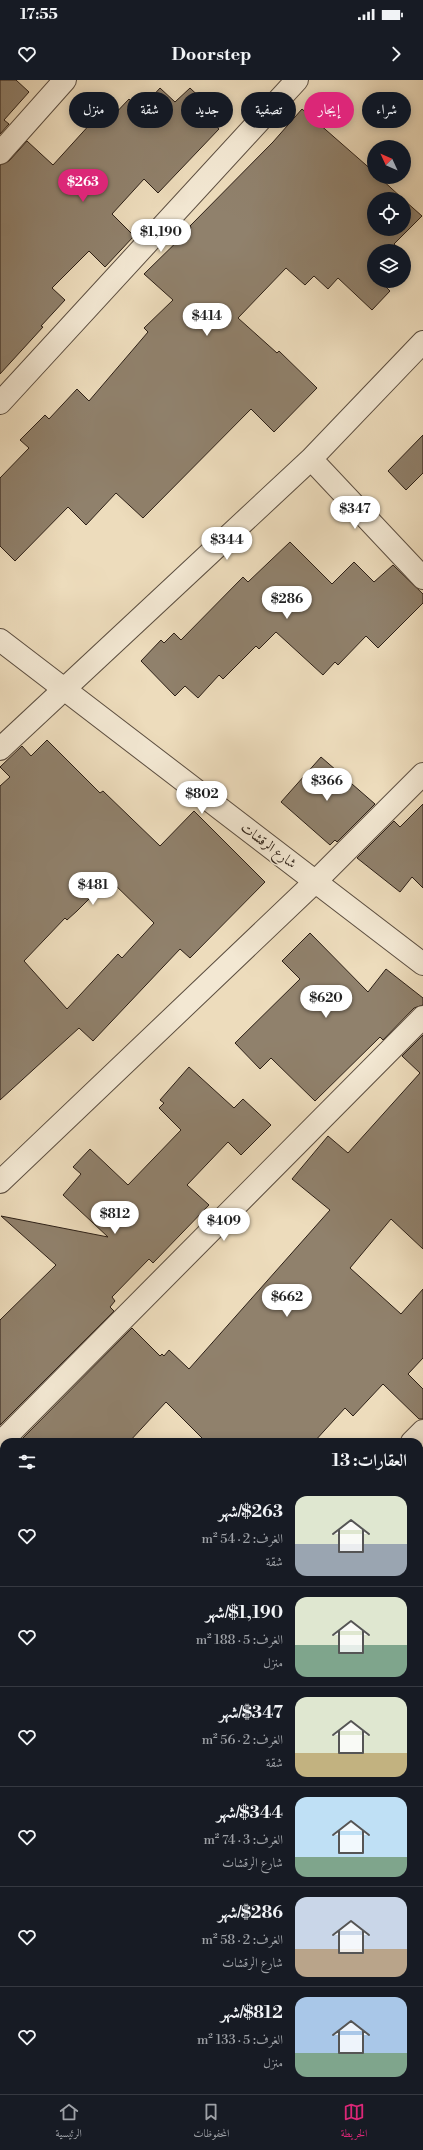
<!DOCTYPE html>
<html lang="ar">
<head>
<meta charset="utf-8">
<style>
  body { margin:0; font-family:"Libre Bodoni",Amiri,serif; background:#242831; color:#f1f3f6; direction:rtl; height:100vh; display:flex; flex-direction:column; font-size:15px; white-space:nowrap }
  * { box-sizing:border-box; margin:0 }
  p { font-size:13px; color:#9ea1a6 }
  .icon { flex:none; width:22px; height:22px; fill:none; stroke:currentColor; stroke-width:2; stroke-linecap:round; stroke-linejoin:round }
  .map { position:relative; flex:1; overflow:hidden; direction:ltr }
  .panel { position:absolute; left:0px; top:1358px; width:423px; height:656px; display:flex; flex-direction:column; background:#171b24; border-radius:12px 12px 0 0; box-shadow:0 2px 10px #0003; direction:rtl }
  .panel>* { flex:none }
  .guide { position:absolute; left:12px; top:12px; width:399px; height:36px; direction:rtl; display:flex; gap:8px }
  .needle { width:26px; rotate:314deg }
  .fabs { position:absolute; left:367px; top:60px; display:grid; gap:8px }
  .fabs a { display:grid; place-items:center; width:44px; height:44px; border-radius:50%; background:#171b24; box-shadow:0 2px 10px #0003; font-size:20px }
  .price { position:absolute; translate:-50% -34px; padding:0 9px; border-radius:14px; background:#fff; color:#222; font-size:13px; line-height:26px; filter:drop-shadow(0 1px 2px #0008) }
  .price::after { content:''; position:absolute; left:50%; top:24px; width:12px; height:9px; margin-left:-6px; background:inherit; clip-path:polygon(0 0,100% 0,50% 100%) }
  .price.on { background:#db2777; color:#fff }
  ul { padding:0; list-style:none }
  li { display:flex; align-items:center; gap:12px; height:100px; padding:0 16px }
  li+li { border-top:1px solid #363941 }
  li span { display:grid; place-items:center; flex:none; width:112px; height:80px; border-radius:12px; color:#555 }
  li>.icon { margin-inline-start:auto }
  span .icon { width:48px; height:48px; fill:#fffc; stroke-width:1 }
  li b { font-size:17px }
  h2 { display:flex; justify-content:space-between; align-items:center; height:48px; padding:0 16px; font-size:17px }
  .pill { padding:0 14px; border-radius:18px; background:#171b24; box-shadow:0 2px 10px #0003; font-size:14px; line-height:36px }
  .pill.on { background:#db2777; color:#fff }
  .status { display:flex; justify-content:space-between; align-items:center; height:28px; padding:0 20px; background:#171b24; direction:ltr }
  .status svg { height:11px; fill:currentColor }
  header { display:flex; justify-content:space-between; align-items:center; height:52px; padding:0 16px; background:#171b24; font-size:18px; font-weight:800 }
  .dock { display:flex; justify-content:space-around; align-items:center; height:56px; border-top:1px solid #363941; background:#171b24; font-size:11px; color:#9ea1a6 }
  .dock a { display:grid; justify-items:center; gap:2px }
  .dock .on { color:#db2777 }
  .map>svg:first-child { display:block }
  .building { fill:#90816c; stroke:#2c1f16; fill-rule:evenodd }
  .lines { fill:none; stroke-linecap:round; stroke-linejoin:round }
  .minor-casing { stroke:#5c4e40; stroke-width:24 }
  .minor { stroke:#f3e8d3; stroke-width:22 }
  .labels { text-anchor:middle; stroke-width:3; stroke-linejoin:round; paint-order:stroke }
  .street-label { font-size:14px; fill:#2c1f16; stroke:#f3e8d3 }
</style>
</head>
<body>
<div class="status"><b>17:55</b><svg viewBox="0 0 49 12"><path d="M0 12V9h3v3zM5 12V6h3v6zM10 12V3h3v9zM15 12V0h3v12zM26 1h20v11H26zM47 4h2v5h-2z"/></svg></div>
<header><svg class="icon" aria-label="forward" viewBox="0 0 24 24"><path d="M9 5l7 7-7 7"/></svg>Doorstep<svg class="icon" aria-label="heart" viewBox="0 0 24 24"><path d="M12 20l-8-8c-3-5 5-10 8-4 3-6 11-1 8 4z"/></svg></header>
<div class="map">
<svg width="423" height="2014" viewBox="0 0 423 2014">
  <rect width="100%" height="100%" fill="#eddcbc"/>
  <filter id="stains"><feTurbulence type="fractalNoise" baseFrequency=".005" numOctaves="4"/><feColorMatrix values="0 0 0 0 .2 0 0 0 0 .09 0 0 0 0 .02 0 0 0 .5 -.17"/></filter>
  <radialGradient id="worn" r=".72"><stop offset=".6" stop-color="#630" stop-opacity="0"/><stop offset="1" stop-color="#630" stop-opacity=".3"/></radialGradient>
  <path class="building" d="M 0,0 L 16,0 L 29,12 L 4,40 L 9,44 L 0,54 Z
    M 160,8 L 175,22 L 190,8 L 207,24 L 200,32 L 219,49 L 158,113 L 144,99 L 112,134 L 134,156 L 105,187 L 89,171 L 52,208 L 65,220 L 41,246 L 43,247 L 0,294 L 0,85 L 9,81 L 27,61 L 53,85 L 102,31 L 110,39 L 129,19 L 140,30 Z
    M 302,29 L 374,92 L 374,97 L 379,97 L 403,119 L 374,119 L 374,149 L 404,149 L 404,120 L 422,136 L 394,164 L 402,171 L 374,171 L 374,201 L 388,201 L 384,205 L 390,211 L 372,230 L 338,198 L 328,209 L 314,196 L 305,205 L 286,188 L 238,238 L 277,273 L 279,271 L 317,308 L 274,352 L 251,329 L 143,438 L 116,413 L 86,445 L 68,427 L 15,481 L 0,466 L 0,398 L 29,368 L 20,360 L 45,335 L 49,339 L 77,309 L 89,321 L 148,252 L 144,248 L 173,220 L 144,194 L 191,148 L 190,146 L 273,62 Z
    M 423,355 L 423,393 L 406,410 L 388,391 Z
    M 290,462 L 332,504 L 354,482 L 374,502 L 393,485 L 423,514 L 423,523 L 378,568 L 366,556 L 338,585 L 335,582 L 323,595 L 276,552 L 259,569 L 256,566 L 223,599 L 219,595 L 198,618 L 185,606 L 175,616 L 141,581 L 161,560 L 164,563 L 174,553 L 181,560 L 243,497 L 248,502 Z
    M 47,660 L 100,713 L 103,711 L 160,766 L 194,731 L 265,802 L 190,878 L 180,869 L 93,961 L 79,948 L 0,1020 L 0,706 L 10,697 L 0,687 L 22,666 L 31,676 ZM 109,799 L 154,843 L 122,878 L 118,874 L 67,929 L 24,881 L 65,838 L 67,840 L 77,831 Z
    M 321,677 L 375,724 L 337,762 L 335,760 L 330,765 L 281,722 Z
    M 423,724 L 423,808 L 412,797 L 400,812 L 357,778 L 394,741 L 400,747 Z
    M 310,853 L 368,912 L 386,889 L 423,918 L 423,925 L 414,928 L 383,960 L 380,957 L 315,1021 L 271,978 L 260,989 L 235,963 L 300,899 L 282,881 Z
    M 423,955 L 423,1169 L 391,1139 L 350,1188 L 401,1234 L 423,1209 L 423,1278 L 408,1294 L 423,1309 L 423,1339 L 419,1339 L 383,1304 L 353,1336 L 345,1328 L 314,1362 L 206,1362 L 166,1322 L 129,1362 L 19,1362 L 132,1248 L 160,1276 L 162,1274 L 164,1276 L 169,1270 L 189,1289 L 330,1130 L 292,1099 L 328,1056 L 348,1073 L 420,993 L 402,976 Z
    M 189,987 L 234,1028 L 243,1019 L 271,1045 L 241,1075 L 228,1062 L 187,1105 L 209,1125 L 153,1183 L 149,1179 L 112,1217 L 115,1221 L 110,1227 L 114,1231 L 0,1345 L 0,1240 L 56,1185 L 1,1136 L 108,1157 L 63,1115 L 81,1094 L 73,1087 L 90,1069 L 128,1105 L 181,1050 L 159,1028 L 164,1023 L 160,1020 Z"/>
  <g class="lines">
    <g class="minor-casing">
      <path id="minor" d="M 0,73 L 65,0
        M 0,323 L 297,0
        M 311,379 L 423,498
        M 0,560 L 423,884
        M 0,669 L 311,379 L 423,262
        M 0,1102 L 317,800 L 423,694
        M 412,1362 L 423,1351
        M 0,1363 L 423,937
        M 0,1427 L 4,1431
        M 0,1761 L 4,1757
        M 419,1786 L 423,1789
        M 419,1809 L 423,1805
        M 0,1818 L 4,1822
        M 200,2010 L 204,2014
        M 238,2014 L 242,2010"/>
    </g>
    <use href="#minor" class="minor"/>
  </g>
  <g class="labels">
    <g class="street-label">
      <text transform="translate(269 765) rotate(37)" y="5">شارع الرقشات</text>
    </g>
  </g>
  <rect width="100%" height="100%" filter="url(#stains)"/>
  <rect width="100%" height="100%" fill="url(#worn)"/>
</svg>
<div class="fabs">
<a><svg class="needle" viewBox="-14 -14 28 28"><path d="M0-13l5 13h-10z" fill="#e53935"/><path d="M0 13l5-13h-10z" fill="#9ea1a6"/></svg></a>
<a><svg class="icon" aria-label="locate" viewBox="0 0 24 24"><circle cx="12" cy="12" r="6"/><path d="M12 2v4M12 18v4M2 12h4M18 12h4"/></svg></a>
<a><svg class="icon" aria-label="layers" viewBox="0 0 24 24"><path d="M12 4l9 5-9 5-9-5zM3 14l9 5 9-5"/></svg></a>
</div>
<b class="price on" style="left:83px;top:123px">$263</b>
<b class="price" style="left:161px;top:173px">$1,190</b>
<b class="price" style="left:207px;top:257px">$414</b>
<b class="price" style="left:355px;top:450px">$347</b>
<b class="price" style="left:227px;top:481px">$344</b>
<b class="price" style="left:287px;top:540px">$286</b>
<b class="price" style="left:327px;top:722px">$366</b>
<b class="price" style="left:202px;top:735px">$802</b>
<b class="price" style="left:93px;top:826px">$481</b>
<b class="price" style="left:326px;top:939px">$620</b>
<b class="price" style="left:115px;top:1155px">$812</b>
<b class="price" style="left:224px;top:1162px">$409</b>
<b class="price" style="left:287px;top:1238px">$662</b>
<div class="guide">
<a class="pill">شراء</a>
<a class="pill on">إيجار</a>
<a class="pill">تصفية</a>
<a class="pill">جديد</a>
<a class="pill">شقة</a>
<a class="pill">منزل</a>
</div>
<section class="panel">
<h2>العقارات: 13<svg class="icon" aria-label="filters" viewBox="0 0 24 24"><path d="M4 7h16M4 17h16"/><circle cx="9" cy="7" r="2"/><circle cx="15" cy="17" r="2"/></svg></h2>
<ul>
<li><span style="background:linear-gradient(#dfe7d0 60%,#9aa5b1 0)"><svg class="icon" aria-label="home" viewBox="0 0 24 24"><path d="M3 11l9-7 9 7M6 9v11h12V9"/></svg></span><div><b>$263/شهر</b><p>الغرف: 2 · 54 m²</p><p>شقة</p></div><svg class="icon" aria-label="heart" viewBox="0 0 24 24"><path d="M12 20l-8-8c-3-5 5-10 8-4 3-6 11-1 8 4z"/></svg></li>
<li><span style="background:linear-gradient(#dfe7d0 60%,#7fa58c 0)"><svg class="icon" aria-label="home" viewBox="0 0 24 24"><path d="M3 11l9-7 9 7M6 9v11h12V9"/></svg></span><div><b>$1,190/شهر</b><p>الغرف: 5 · 188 m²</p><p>منزل</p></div><svg class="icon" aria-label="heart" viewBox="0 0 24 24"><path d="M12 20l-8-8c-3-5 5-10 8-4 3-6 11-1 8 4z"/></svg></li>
<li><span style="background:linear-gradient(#dfe7d0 70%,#c2b280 0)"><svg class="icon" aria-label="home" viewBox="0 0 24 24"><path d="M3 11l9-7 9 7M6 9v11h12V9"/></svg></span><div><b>$347/شهر</b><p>الغرف: 2 · 56 m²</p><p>شقة</p></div><svg class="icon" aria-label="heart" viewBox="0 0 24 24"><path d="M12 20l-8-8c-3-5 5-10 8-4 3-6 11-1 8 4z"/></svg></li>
<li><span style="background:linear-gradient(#bfe0f5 75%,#7fa58c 0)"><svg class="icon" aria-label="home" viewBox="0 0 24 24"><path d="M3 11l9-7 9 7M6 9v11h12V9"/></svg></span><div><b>$344/شهر</b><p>الغرف: 3 · 74 m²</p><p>شارع الرقشات</p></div><svg class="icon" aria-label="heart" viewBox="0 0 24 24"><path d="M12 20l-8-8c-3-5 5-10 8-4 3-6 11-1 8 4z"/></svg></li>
<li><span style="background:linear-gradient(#c9d6e8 65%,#b9a48a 0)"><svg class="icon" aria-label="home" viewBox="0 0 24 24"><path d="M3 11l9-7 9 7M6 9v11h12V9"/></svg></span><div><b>$286/شهر</b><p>الغرف: 2 · 58 m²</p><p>شارع الرقشات</p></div><svg class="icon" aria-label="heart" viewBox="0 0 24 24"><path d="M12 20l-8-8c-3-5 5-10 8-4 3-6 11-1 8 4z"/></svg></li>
<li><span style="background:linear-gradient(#a9c7e8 70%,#7fa58c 0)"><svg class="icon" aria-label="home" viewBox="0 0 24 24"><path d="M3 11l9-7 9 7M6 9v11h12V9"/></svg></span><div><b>$812/شهر</b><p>الغرف: 5 · 133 m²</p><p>منزل</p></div><svg class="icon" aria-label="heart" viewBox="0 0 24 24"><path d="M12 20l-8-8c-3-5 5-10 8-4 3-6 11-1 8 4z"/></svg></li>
</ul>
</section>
</div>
<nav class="dock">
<a class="on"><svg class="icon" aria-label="map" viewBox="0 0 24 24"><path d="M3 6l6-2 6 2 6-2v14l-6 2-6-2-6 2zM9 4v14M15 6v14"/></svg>الخريطة</a>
<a><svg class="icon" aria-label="saved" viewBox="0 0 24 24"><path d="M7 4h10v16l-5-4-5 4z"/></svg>المحفوظات</a>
<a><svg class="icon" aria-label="home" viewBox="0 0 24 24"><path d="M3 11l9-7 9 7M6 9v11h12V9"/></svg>الرئيسية</a>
</nav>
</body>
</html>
